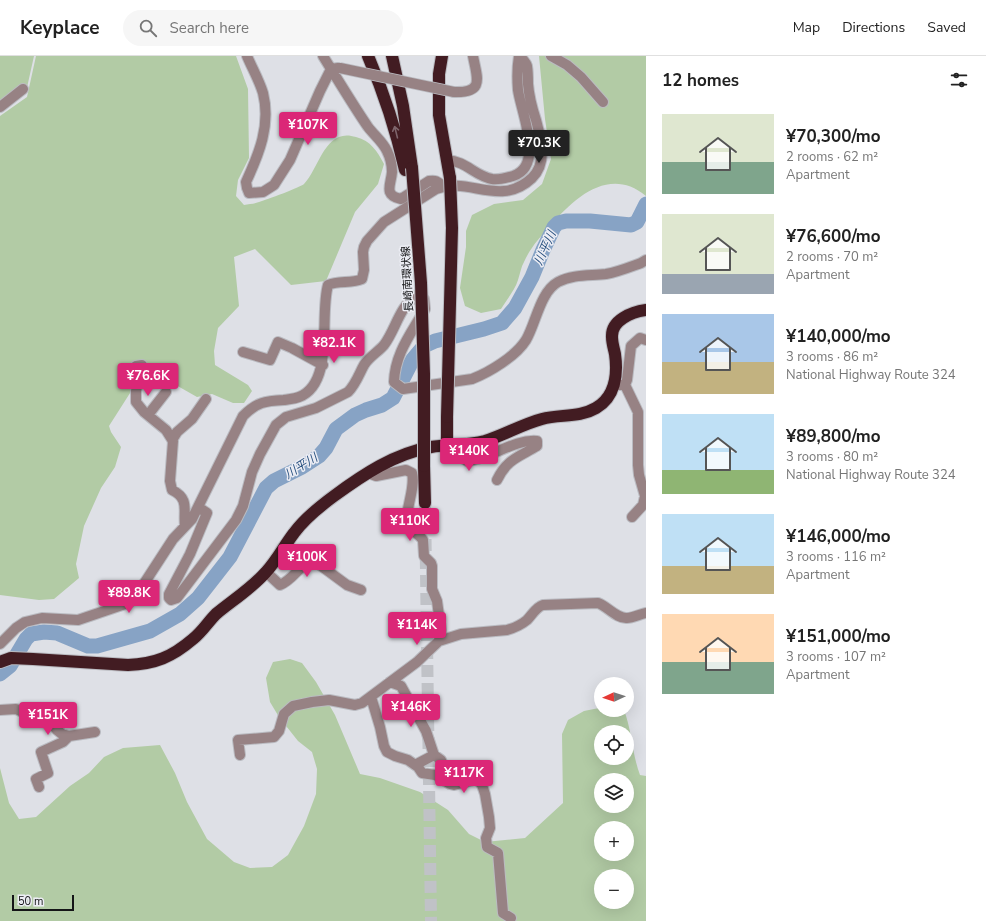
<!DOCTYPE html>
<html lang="en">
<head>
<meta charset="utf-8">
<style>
  body { margin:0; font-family:"Nunito Sans","Noto Sans JP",sans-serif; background:#f6f6f6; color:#222; height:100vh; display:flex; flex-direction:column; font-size:15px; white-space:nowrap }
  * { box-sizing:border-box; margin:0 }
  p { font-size:13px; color:#767676 }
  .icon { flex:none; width:22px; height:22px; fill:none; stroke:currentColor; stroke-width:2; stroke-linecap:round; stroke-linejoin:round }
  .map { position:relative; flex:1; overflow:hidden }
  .details { display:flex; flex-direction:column; background:#fff; width:340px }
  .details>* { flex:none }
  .needle { width:26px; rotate:267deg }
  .buttons { position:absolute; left:594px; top:621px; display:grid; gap:8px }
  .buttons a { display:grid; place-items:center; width:40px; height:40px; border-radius:50%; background:#fff; box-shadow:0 4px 16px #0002; font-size:20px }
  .scale { position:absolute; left:12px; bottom:10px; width:62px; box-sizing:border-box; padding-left:4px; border:2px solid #141517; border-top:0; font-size:11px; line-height:14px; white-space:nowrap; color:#141517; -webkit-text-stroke:3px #ecedf4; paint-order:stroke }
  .price { position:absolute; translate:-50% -34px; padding:0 9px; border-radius:4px; background:#db2777; color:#fff; font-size:13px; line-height:26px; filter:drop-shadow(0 1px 2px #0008) }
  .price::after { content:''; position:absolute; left:50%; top:24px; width:12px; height:9px; margin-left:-6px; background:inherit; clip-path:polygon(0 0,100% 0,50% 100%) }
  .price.active { background:#222; color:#fff }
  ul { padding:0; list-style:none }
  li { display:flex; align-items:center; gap:12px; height:100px; padding:0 16px }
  li span { display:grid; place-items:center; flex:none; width:112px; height:80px; border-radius:0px; color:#555 }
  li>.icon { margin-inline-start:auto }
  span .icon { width:48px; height:48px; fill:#fffc; stroke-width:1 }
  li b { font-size:17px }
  h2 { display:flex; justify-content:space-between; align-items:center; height:48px; padding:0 16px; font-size:17px }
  header { display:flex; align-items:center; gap:24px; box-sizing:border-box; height:56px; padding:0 20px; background:#fff; border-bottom:1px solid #e0e0e0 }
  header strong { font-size:19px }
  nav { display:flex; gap:22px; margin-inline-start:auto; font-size:14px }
  .search { width:280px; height:36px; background:#f6f6f6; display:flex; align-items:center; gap:10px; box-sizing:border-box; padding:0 14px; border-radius:22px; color:#767676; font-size:15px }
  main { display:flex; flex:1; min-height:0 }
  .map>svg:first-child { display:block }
  .green { fill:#b2cba5; fill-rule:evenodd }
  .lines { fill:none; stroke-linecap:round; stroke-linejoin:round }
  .river { stroke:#87a3c5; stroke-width:15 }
  .highway-tunnel { stroke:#c0c2c7; stroke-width:12; stroke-dasharray:12 6; stroke-linecap:butt }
  .street-casing { stroke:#babbc1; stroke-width:12 }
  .highway-casing { stroke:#babbc1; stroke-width:14 }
  .street { stroke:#978284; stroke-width:10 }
  .highway { stroke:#421c22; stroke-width:12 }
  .street-bridge-casing { stroke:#babbc1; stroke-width:12; stroke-linecap:butt }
  .highway-bridge-casing { stroke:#babbc1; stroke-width:14; stroke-linecap:butt }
  .street-bridge { stroke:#978284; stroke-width:10 }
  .highway-bridge { stroke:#421c22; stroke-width:12 }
  .oneway { stroke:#7e656c }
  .labels { text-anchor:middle; stroke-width:3; stroke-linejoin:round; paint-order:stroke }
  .street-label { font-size:11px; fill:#141517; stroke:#ecedf4 }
  .water-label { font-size:12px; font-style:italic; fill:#2b5381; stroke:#ecedf4 }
</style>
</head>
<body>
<header>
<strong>Keyplace</strong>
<div class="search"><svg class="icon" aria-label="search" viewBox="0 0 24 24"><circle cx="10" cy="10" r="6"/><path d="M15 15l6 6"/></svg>Search here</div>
<nav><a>Map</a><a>Directions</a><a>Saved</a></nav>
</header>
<main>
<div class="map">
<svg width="646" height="865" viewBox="0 0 646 865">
  <rect width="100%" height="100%" fill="#dee0e6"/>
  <path class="green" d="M 0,0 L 34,0 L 26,36 L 0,54 Z
    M 36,0 L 236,0 L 248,33 L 249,102 L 238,124 L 236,140 L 244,149 C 249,148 254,148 259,146 C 266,144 301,131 304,128 C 320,111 325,71 356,81 C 371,85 377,95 384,108 L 378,128 L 355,156 L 326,225 L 291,229 L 255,193 L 234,201 L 239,250 L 218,272 L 214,295 L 215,309 L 248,329 L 252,335 L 244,347 L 233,347 L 212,338 L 197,341 L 146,312 L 109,370 L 111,376 L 121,391 L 115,411 L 101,432 L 84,470 L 76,508 L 79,522 L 54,543 L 39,544 L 0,539 L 0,60 L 27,41 Z
    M 539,0 L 646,0 L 646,140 C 610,110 575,141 551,169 C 541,180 530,192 524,206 C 521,211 520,218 518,224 C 515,234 507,243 501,253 L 481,257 L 465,250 L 460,232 L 466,191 L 466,175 L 472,159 L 494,148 L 523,144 L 542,128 L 551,103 L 545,63 Z
    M 290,603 L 302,607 L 316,626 L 335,659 L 360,718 L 380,722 L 420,736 L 448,754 L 469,778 L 485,786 L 525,782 L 563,747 L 562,678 L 568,664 L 584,655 L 599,652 L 601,652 L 601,654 L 624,654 C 632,675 632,698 640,719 L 646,720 L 646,865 L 0,865 L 0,712 L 9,747 L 19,763 L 36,761 L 70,730 L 89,717 L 104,701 L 123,692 L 160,689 L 175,717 L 187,746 L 207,783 L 234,806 L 250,812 L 272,811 L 288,799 L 304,770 L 316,738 L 317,713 L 312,696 L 298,685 L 279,661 L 270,646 L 266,622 L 273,606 ZM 601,676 L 627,676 L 627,702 L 601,702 ZM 601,724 L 627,724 L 627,750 L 601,750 ZM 601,772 L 627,772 L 627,798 L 601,798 ZM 601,820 L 627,820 L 627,846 L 601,846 Z"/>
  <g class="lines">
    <path class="river" d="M 0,618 L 10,610 L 26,583 L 31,578 L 44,576 L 57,577 L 88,590 L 97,590 L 150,575 L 180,558 L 198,542 L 230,501 L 266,432 L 274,425 L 302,411 L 319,400 L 326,392 L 336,373 L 355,359 L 366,354 L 382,349 L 393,342 L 413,303 L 424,290 L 435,285 L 484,273 L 502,267 L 515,252 L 532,221 L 543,194 L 554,171 L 558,167 L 566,165 L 590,165 L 631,169 L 637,166 L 646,148"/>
    <path class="highway-tunnel" d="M 425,447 L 431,865"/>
    <g class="street-casing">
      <path id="street" d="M 247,0 C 252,12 259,24 263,37 C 271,69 259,98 246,126 L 247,132 L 249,137 L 263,136 L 274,129 L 290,104 L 320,35 L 331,13 C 343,32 355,52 368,71 C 374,79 383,86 387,95 C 390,101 392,109 392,116 C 391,129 383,139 401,143 L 429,125 C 435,124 438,125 442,130
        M 323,0 L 331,13 L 338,12
        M 551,0 L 567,9 L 581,21 L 603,46
        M 454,36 C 485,37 477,22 473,0
        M 0,51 L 23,33
        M 447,104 C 466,105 475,120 492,123 C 499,124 506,122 513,120 C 545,110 521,56 518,34 C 517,22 517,12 519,0
        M 243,296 L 270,304 L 278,286 L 292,292 L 323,309
        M 123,319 L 136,310 L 142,309 L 136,335 L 136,346 L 144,356 L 166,374 L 173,385 L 170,425 L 172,434 C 190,443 183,454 185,470
        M 618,329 L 625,329 L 627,324 L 631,290 L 640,282 L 646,284
        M 625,329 L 638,356 L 638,409 L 639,419 L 645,440 L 643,449 L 632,461
        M 148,359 L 166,336
        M 172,384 L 177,376 L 192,363 L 206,343
        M 455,389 L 459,400 L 467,405 C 491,403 513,383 537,385 L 537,390 C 519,401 507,403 497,424
        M 368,417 L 376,420 L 406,414 L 412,417 C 416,433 404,454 408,468 C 410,474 419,478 423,484 L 424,500 L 431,507 L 432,510 L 432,533 L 437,545 L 441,574 L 439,585
        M 198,451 L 207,457 L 190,498 L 169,538 L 169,542 L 171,544 L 177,542 L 236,464 L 243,450 L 252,416 L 260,398 L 276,369 L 286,361 L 316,352 L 348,336 C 356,328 359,318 364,309 C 369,301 378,296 384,289 C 396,273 399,251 416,240 L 424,243 L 425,253 C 411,278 395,297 394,326 L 403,333 L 472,323 C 490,316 516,300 526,284 C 536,267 540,236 558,226 C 573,218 591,220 606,218 C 618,216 630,211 641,207 L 646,204
        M 266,516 L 280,529 C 294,523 300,508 313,504 L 347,529 L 361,534
        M 0,588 L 16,572 L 25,566 L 42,562 L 78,564 L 128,547 L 134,543 L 173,483 L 192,463 L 243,360 C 257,346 265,345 284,344 C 289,343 294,343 299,341 C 335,327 319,260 328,229 C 339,224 351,228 362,223 L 364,214 L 363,196 L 364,191 L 367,185 L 384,166 L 436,133 C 469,120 500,152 532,122 C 548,106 541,83 536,64 C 532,52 529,40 528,28 C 528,22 528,16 527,10 C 526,6 522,3 520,0
        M 390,626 L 401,630 L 426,675 L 434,699 L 441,704 L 446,717 L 437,720
        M 371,641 L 380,671 L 384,690 L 387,696 L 395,700 L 408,704 L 418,711 L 422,717 L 435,719 L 450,728 L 454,729 L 477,723 L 482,729 L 485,738 L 489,761 L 490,772 L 486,782 L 487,791 L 498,797 L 503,857 L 511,862
        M 0,654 L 16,653 L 31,660 L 48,663 L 57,674 L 62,678 L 69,680 L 95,676
        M 240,699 L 238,684 L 274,681 L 279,675 L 284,658 L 293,650 L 312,646 L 329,644 L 355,649 L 362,647 L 417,606 L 439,585 L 461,578 L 507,574 C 514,572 521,569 527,564 C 532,559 536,551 543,549 L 598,547 C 607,550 617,563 627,562 C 633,562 640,558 646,557
        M 415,709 L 434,699
        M 39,731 L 36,723 L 48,717 L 41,696 L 63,686 L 69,680"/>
    </g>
    <g class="highway-casing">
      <path id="highway" d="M 368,0 C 384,37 396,74 405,114
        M 392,0 L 403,50 L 412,112
        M 442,0 L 439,18 L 439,59 L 450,122
        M 447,361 L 447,390
        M 424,410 L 425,447
        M 0,606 L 11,602 L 33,603 L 128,609 C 155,608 172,601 193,583 C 202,576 208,566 216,558 C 233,544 252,532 266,516 C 277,504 284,490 294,477 C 305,462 319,451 334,440 C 364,418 394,398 431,391 C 448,388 467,390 485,385 C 504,379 523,368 542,363 C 560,358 579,362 596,352 C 615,341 618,319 615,298 C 614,293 612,287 612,281 C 611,264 632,256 646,254"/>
    </g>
    <use href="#street" class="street"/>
    <use href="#highway" class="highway"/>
    <g class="street-bridge-casing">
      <path id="street-bridge" d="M 340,12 L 454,36"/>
    </g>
    <g class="highway-bridge-casing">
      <path id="highway-bridge" d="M 412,112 L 421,227 L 424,318 L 424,410
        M 447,361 L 452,172 L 450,122"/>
    </g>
    <use href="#street-bridge" class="street-bridge"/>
    <use href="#highway-bridge" class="highway-bridge"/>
  </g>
  <defs><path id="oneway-shaft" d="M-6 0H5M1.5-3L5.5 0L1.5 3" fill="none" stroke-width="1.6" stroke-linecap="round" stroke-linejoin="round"/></defs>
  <use class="oneway" href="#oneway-shaft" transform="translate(396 76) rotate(-104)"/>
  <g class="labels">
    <g class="street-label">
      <text transform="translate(407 223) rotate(-93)" y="4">長崎南環状線</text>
    </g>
    <g class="water-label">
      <text transform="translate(545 192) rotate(-66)" y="4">川平川</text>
      <text transform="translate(301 410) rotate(-32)" y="4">川平川</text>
    </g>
  </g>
</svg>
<div class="buttons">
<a><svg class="needle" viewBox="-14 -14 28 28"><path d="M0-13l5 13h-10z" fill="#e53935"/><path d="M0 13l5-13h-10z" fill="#767676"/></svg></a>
<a><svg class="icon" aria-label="locate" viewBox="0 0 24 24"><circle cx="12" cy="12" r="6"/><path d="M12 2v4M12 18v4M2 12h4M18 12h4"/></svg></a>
<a><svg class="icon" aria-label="layers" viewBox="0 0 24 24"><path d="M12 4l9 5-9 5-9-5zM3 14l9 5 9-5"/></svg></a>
<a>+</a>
<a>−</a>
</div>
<div class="scale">50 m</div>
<b class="price" style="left:308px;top:90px">¥107K</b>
<b class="price active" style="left:539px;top:108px">¥70.3K</b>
<b class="price" style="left:334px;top:308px">¥82.1K</b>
<b class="price" style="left:148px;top:341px">¥76.6K</b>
<b class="price" style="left:469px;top:416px">¥140K</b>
<b class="price" style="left:410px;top:486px">¥110K</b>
<b class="price" style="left:307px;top:522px">¥100K</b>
<b class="price" style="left:129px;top:558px">¥89.8K</b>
<b class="price" style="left:417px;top:590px">¥114K</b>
<b class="price" style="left:411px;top:672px">¥146K</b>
<b class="price" style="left:48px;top:680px">¥151K</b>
<b class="price" style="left:464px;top:738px">¥117K</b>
</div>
<section class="details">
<h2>12 homes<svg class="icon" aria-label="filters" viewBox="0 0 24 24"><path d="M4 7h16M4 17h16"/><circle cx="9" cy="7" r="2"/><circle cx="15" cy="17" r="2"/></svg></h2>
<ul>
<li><span style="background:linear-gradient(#dfe7d0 60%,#7fa58c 0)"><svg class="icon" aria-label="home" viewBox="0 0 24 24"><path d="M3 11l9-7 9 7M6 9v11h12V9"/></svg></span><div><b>¥70,300/mo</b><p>2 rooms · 62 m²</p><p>Apartment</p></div></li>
<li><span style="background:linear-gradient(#dfe7d0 75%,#9aa5b1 0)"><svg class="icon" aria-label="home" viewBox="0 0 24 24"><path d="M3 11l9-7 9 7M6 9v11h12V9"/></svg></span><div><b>¥76,600/mo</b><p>2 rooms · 70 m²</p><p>Apartment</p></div></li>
<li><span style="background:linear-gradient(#a9c7e8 60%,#c2b280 0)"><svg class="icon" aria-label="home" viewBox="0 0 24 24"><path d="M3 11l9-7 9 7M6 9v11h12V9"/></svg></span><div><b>¥140,000/mo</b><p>3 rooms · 86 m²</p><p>National Highway Route 324</p></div></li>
<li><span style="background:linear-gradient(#bfe0f5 70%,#8fb573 0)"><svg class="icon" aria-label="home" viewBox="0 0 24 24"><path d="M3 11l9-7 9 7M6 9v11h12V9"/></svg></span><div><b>¥89,800/mo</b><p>3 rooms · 80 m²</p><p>National Highway Route 324</p></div></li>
<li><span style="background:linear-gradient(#bfe0f5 65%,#c2b280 0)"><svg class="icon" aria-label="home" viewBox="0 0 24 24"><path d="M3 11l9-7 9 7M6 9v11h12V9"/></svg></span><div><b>¥146,000/mo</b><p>3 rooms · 116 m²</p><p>Apartment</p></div></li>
<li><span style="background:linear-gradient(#ffd9b3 60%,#7fa58c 0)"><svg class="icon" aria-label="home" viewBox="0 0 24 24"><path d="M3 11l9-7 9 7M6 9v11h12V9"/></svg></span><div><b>¥151,000/mo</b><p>3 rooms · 107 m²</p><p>Apartment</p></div></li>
</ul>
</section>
</main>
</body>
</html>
